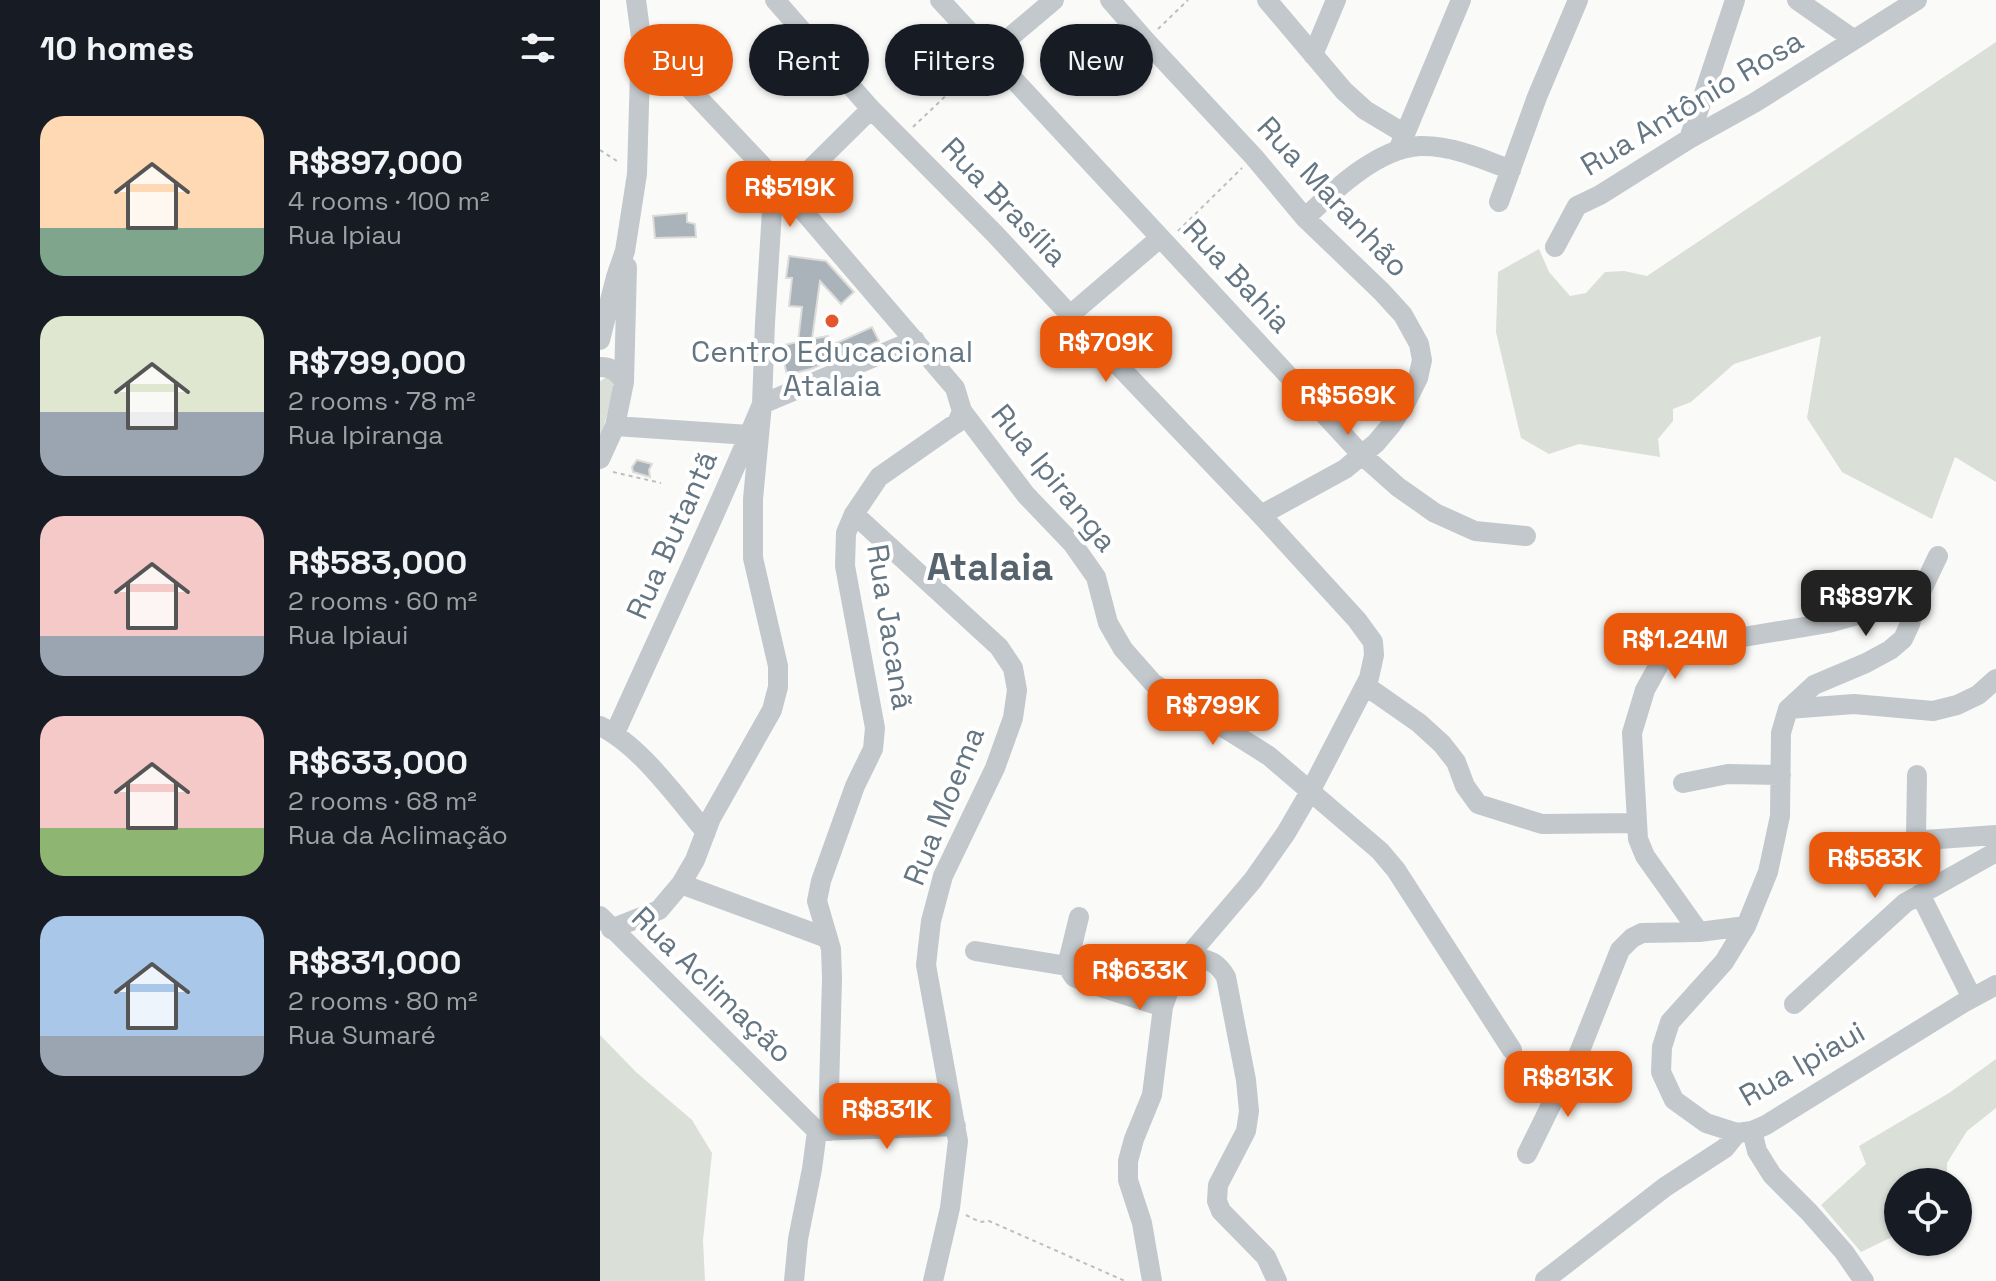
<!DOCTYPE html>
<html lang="en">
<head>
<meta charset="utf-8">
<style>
  body { margin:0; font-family:"Space Grotesk",sans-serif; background:#242831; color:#f1f3f6; height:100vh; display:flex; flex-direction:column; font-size:30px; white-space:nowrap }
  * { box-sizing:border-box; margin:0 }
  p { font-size:26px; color:#9ea1a6 }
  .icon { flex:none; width:44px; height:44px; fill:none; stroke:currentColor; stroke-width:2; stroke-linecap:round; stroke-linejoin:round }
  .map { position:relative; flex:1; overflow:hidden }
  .side { display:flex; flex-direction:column; background:#171b24; width:600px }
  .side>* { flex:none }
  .hud { position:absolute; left:24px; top:24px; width:760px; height:72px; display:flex; gap:16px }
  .controls { position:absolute; left:1284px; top:1168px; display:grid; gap:16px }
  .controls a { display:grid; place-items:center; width:88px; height:88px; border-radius:50%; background:#171b24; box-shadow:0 2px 6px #0004; font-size:40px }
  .price { position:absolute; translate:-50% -68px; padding:0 18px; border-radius:16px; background:#ea580c; color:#fff; font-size:26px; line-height:52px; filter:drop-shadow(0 2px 4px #0008) }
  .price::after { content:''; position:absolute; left:50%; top:48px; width:24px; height:18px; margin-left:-12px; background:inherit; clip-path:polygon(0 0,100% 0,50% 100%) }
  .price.current { background:#222; color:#fff }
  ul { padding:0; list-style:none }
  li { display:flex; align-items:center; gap:24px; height:200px; padding:0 40px }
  li span { display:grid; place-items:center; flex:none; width:224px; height:160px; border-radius:24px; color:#555 }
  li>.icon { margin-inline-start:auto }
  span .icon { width:96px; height:96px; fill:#fffc; stroke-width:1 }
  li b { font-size:34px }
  h2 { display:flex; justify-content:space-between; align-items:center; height:96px; padding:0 40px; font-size:34px }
  .pill { padding:0 28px; border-radius:36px; background:#171b24; box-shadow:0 2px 6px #0004; font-size:28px; line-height:72px }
  .pill.current { background:#ea580c; color:#fff }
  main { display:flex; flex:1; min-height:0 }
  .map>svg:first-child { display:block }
  .green { fill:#dadfd7 }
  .building { fill:#aab3b9; stroke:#dcdcda; stroke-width:2 }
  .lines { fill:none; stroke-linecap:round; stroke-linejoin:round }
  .path { stroke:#bbbfc2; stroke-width:2; stroke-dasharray:4 4; stroke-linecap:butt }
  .minor { stroke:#c3c8cc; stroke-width:20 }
  .poi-dot { fill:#e4572e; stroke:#fff; stroke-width:3 }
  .labels { text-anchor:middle; stroke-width:8; stroke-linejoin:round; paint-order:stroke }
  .street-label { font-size:30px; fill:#657683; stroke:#fff }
  .poi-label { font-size:30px; fill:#657683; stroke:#fff }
  .district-label { font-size:38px; font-weight:bold; fill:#57646e; stroke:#fff }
</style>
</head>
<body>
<main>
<section class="side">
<h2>10 homes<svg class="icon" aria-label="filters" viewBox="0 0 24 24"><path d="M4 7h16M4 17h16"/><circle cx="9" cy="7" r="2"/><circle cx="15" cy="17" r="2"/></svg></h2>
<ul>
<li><span style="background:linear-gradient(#ffd9b3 70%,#7fa58c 0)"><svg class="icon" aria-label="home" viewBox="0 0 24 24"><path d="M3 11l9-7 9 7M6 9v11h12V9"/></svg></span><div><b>R$897,000</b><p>4 rooms · 100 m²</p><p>Rua Ipiau</p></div></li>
<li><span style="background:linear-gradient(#dfe7d0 60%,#9aa5b1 0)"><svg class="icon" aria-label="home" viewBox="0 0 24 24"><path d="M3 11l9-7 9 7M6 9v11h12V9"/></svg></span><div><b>R$799,000</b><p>2 rooms · 78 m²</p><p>Rua Ipiranga</p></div></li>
<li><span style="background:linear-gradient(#f6c9c9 75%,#9aa5b1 0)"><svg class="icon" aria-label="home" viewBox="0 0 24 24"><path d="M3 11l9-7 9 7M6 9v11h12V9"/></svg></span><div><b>R$583,000</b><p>2 rooms · 60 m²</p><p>Rua Ipiaui</p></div></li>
<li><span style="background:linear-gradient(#f6c9c9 70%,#8fb573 0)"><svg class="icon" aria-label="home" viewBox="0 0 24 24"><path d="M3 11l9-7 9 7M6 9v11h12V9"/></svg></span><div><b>R$633,000</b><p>2 rooms · 68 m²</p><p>Rua da Aclimação</p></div></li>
<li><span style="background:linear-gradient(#a9c7e8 75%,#9aa5b1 0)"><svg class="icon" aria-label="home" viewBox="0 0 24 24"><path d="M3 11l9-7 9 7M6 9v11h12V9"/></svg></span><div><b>R$831,000</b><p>2 rooms · 80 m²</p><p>Rua Sumaré</p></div></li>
</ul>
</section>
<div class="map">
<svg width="1396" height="1281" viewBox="0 0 1396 1281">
  <rect width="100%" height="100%" fill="#fafaf8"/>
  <path class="green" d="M 1396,42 L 1396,482 L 1355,457 L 1332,519 L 1242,472 L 1207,418 L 1221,336 L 1134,364 L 1091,402 L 1073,409 L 1073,421 L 1058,439 L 1060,457 L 979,444 L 949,454 L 921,438 L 896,332 L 898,272 L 939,249 L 949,272 L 970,296 L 986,293 L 1005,272 L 1024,271 L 1047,276 Z
    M 7,377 L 13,382 L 14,388 L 0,441 L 0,381 Z
    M 0,1035 L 36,1072 L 92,1120 L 112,1153 L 103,1240 L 105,1281 L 0,1281 Z
    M 1396,1059 L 1396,1108 L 1367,1131 L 1347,1163 L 1347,1182 L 1298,1182 L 1298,1234 L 1261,1252 L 1221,1205 L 1266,1164 L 1259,1146 L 1349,1093 Z"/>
  <path class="building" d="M 87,213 L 87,222 L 95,224 L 96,237 L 55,238 L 53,216 Z
    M 189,256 L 226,261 L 254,292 L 241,304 L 220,281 L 212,339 L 228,336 L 230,346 L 272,327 L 279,341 L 211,369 L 187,375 L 180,346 L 198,342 L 202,307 L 189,306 L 192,278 L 186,278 Z
    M 37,460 L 52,464 L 49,470 L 50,477 L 33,472 L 32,467 Z"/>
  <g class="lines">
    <path class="path" d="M 558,29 L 588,0
      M 313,127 L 378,65
      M 0,150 L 20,163
      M 578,231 L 642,168
      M 13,472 L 61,483
      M 366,1215 L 380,1222 L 389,1221 L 525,1281"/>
    <path class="minor" d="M 175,0 L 271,109 L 395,234 L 470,315 L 661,515 L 757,620 L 773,642 L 774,655 L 769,678 L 711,790 L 686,833 L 653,880 L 589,955 L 569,990 L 563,1007 L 552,1095 L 534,1139 L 528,1161 L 528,1180 L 542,1223 L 552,1281
      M 340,0 L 761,454 L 798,487 L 835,513 L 875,531 L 926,536
      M 510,0 L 546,41 L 654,157 L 705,218 L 782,292 L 803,315 L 819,344 L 822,360 L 818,378 L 806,402 L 792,424 L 776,443 L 745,469 L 661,515
      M 667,0 L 744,91 L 765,110 L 805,134 L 798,150
      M 1197,0 L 1253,39
      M 41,37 L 187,192 L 355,388 L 362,411 L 426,495 L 472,543 L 496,577 L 508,623 L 523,649 L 553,683 L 669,756 L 780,851 L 796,870 L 912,1050
      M 390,54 L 454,0
      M 713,55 L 736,0
      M 805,134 L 861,0
      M 1089,139 L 1135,0
      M 187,192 L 271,109
      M 899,202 L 937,97 L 978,0
      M 705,218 C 734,190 778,148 820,146 C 851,145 883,159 911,170
      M 955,247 L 977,206 L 1000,195 L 1089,139 L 1154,103 L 1317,0
      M 470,315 L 560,238
      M 0,340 L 16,277 L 25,251 L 37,174 L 41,37 L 36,0
      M 0,367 C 11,367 19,372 24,382
      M 15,426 L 149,435
      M 0,459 L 15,426 L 24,382 L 27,267
      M 254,514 L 399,647 L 413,668 L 417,690 L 413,718 L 395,768 L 343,876 L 331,921 L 326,965 L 358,1141 L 350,1208 L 333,1281
      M 766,686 L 819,723 L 842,744 L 856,762 L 865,786 L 878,804 L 942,824 L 1036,823
      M 1188,709 L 1181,733 L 1180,816 L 1168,872 L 1146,926 L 1124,962 L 1070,1022 L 1062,1047 L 1061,1072 L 1074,1100 L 1106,1123 L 1137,1133 L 1152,1131 L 1166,1125 L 1363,1003 L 1396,985
      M 1188,709 L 1214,685 L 1266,663 L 1290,650 L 1303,639 L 1310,624 L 1318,598 L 1338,556
      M 1188,709 L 1254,704 L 1333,711 L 1357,705 L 1378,695 L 1396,679
      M 0,726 C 40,745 77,798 106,832
      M 15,733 C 64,624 116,515 162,404 L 315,340
      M 1317,775 L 1316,836 L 1325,840 L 1396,835
      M 1083,783 L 1128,774 L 1181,775
      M 81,884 L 227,938
      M 1320,894 L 1372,998
      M 0,916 L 217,1131
      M 11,929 L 59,910 L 81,884 L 95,860 L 111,818 L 172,710 L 178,687 L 178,666 L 153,558 L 153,499 L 162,404 L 165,323 L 174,178
      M 1099,932 L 1045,856 L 1038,839 L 1032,733 L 1045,690 L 1061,661 L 1083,647 L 1228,623 L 1318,598
      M 375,951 L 467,966 L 474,977 L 485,982 L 563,1007
      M 589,955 C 607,960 616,960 626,977 L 646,1080 L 649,1111 L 646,1131 L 618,1185 L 617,1201 L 621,1211 L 666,1257 L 677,1281
      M 467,966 L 479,917
      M 1194,1004 L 1305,903 L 1396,852
      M 217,1131 L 356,1126
      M 230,1131 L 229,1091 L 232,978 L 231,949 L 217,901 L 221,881 L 255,786 L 273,749 L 275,728 L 245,566 L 246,533 L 254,514 L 279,477 L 352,426 L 357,423 L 362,411
      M 1152,1131 L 1157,1151 L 1172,1175 L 1209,1212 L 1244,1252 L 1264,1281
      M 927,1154 L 953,1101 L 963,1088 L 973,1068 L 1020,950 L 1032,938 L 1042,933 L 1099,932 L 1146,926
      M 945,1280 L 1065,1187 L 1125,1148 L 1137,1133
      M 194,1281 L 198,1239 L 212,1169 L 217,1131"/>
  </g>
  <circle class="poi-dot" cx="232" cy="321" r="8"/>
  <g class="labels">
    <g class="street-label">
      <text transform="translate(1092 103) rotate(-31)" y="10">Rua Antônio Rosa</text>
      <text transform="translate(733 197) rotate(47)" y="10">Rua Maranhão</text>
      <text transform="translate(404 202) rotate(46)" y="10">Rua Brasília</text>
      <text transform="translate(637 276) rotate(47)" y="10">Rua Bahia</text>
      <text transform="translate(454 478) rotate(51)" y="10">Rua Ipiranga</text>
      <text transform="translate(72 535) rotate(-66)" y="10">Rua Butantã</text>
      <text transform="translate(290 627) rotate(81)" y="10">Rua Jacanã</text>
      <text transform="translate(344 806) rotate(-68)" y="10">Rua Moema</text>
      <text transform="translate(112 985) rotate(44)" y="10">Rua Aclimação</text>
      <text transform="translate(1202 1064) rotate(-30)" y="10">Rua Ipiaui</text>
    </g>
    <g class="poi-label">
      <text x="232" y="362">Centro Educacional<tspan x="232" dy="34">Atalaia</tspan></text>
    </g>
    <g class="district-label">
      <text x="390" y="580">Atalaia</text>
    </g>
  </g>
</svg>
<div class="controls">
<a><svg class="icon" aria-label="locate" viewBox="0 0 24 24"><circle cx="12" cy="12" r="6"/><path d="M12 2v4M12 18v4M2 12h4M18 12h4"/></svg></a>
</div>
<b class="price" style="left:190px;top:229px">R$519K</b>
<b class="price" style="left:506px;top:384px">R$709K</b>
<b class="price" style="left:748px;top:437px">R$569K</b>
<b class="price current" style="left:1266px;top:638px">R$897K</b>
<b class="price" style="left:1075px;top:681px">R$1.24M</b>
<b class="price" style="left:613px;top:747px">R$799K</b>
<b class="price" style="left:1275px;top:900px">R$583K</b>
<b class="price" style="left:540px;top:1012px">R$633K</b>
<b class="price" style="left:968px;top:1119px">R$813K</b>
<b class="price" style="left:287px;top:1151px">R$831K</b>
<div class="hud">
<a class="pill current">Buy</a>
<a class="pill">Rent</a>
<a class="pill">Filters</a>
<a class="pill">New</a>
</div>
</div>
</main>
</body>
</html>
